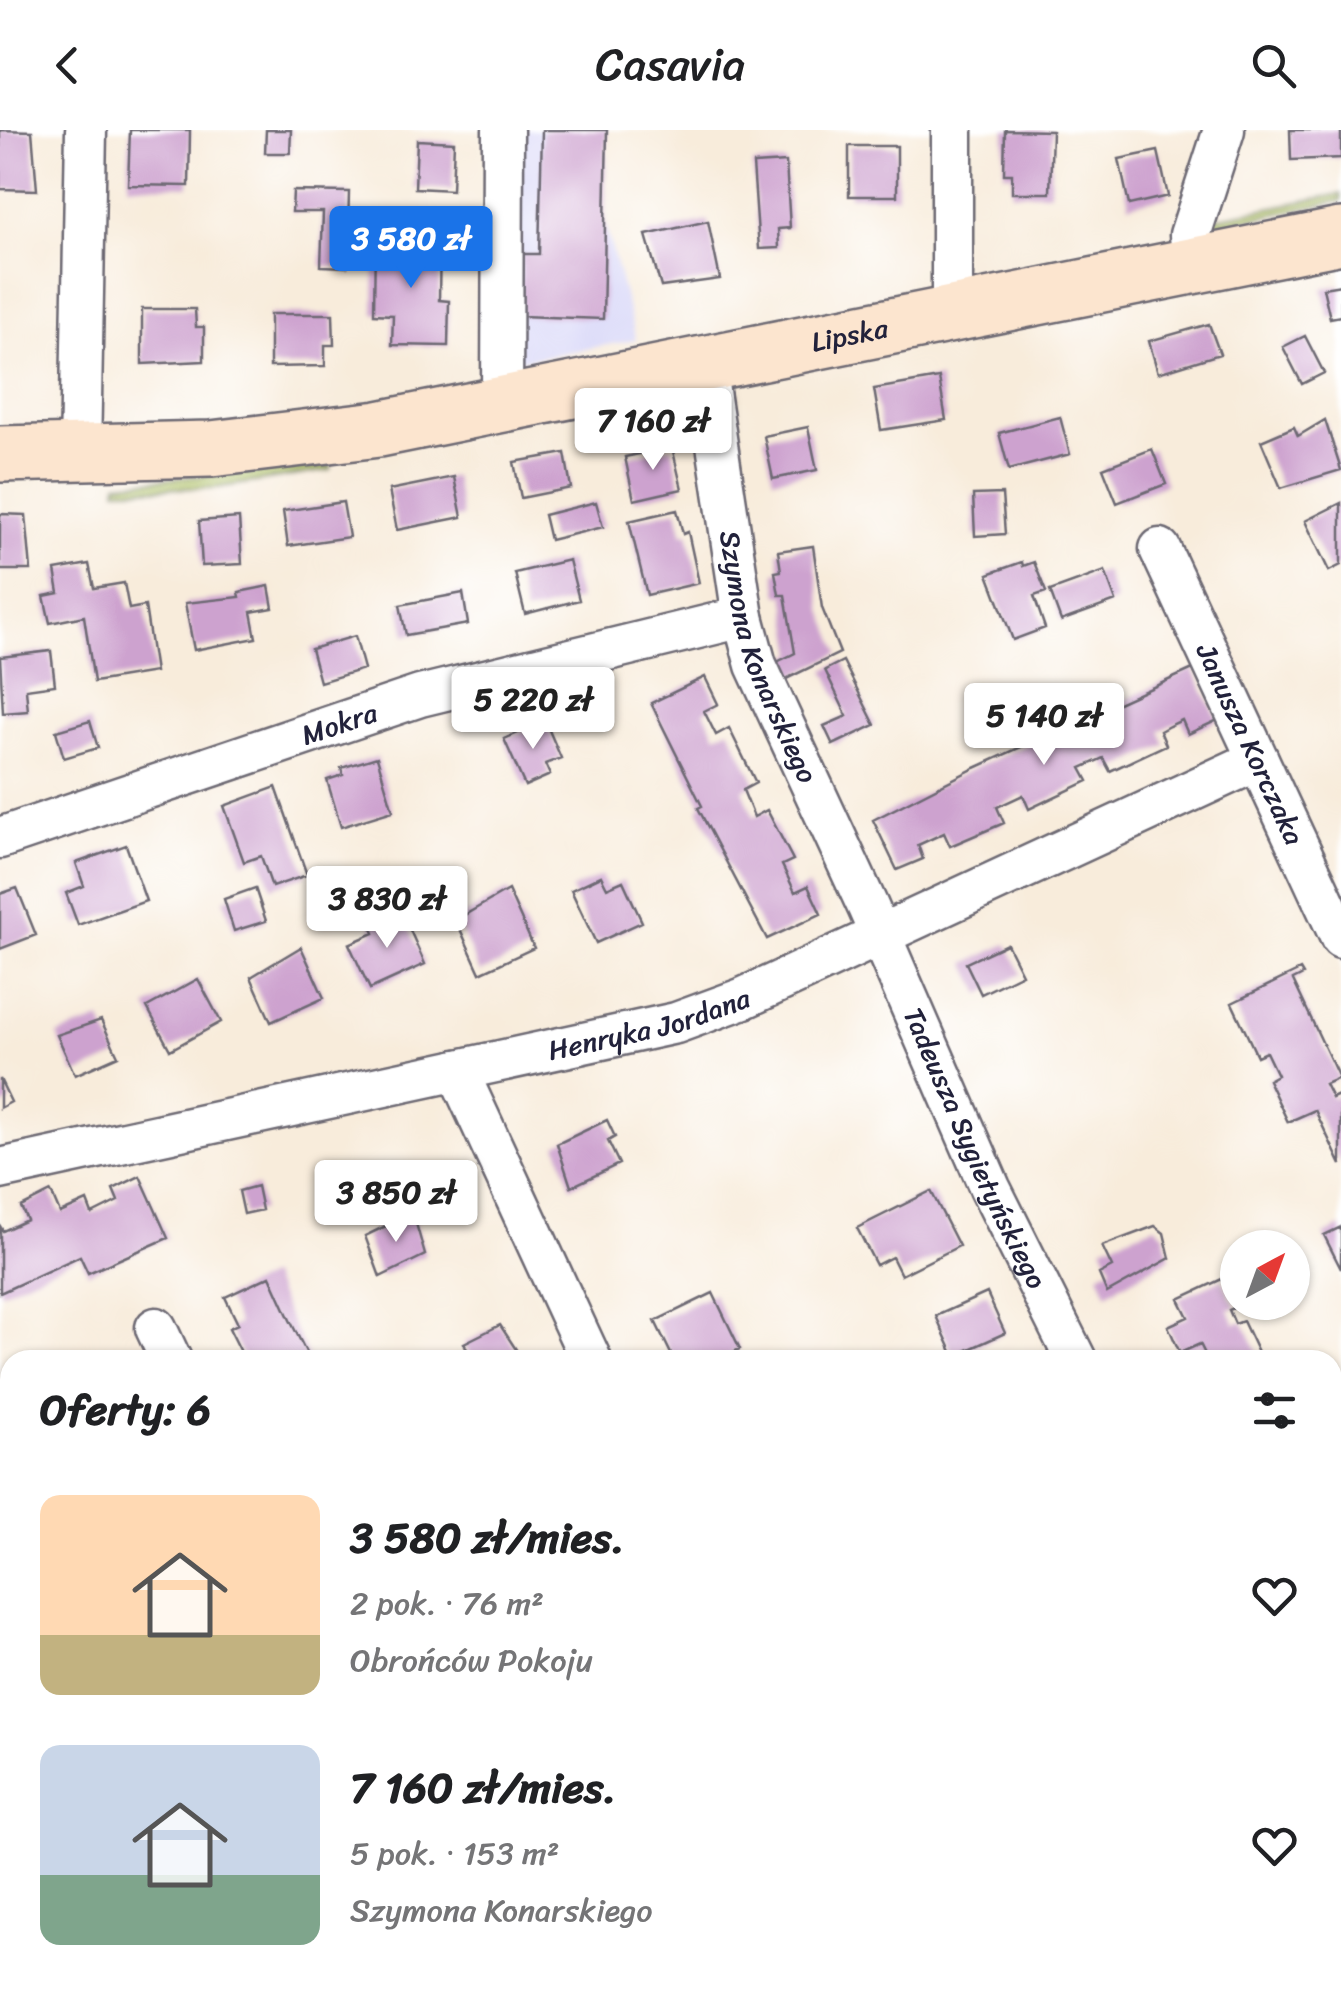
<!DOCTYPE html>
<html lang="pl">
<head>
<meta charset="utf-8">
<style>
  body { margin:0; font-family:Sriracha,sans-serif; background:#f2f2f2; color:#202124; height:100vh; display:flex; flex-direction:column; font-size:38px; white-space:nowrap }
  * { box-sizing:border-box; margin:0 }
  p { font-size:32px; color:#757577 }
  .icon { flex:none; width:55px; height:55px; fill:none; stroke:currentColor; stroke-width:2; stroke-linecap:round; stroke-linejoin:round }
  .map { position:relative; flex:1; overflow:hidden }
  .side { position:absolute; left:0px; top:1220px; width:1342px; height:640px; display:flex; flex-direction:column; background:#fff; border-radius:30px 30px 0 0; box-shadow:0 2px 8px #0004 }
  .side>* { flex:none }
  .needle { width:65px; rotate:41deg }
  .fabs { position:absolute; left:1220px; top:1100px; display:grid; gap:20px }
  .fabs a { display:grid; place-items:center; width:90px; height:90px; border-radius:50%; background:#fff; box-shadow:0 2px 8px #0004; font-size:50px }
  .price { position:absolute; translate:-50% -85px; padding:0 22px; border-radius:10px; background:#fff; color:#222; font-size:32px; line-height:65px; filter:drop-shadow(0 2px 5px #0008) }
  .price::after { content:''; position:absolute; left:50%; top:60px; width:30px; height:22px; margin-left:-15px; background:inherit; clip-path:polygon(0 0,100% 0,50% 100%) }
  .price.current { background:#1a73e8; color:#fff }
  ul { padding:0; list-style:none }
  li { display:flex; align-items:center; gap:30px; height:250px; padding:0 40px }
  li span { display:grid; place-items:center; flex:none; width:280px; height:200px; border-radius:20px; color:#555 }
  li>.icon { margin-inline-start:auto }
  span .icon { width:120px; height:120px; fill:#fffc; stroke-width:1 }
  li b { font-size:42px }
  h2 { display:flex; justify-content:space-between; align-items:center; height:120px; padding:0 40px; font-size:42px }
  header { display:flex; justify-content:space-between; align-items:center; height:130px; padding:0 40px; background:#fff; font-size:45px; font-weight:600 }
  .map>svg:first-child { display:block }
  .built { fill:#d8d7f8 }
  .green { fill:#acbe62; stroke:#67704e; stroke-width:2.5 }
  .building { fill:#cda2cf }
  .lines { fill:none; stroke-linecap:round; stroke-linejoin:round }
  .lane-casing { stroke:#6d6973; stroke-width:25 }
  .street-casing { stroke:#6d6973; stroke-width:45 }
  .secondary-casing { stroke:#6d6973; stroke-width:60 }
  .path { stroke:#6d6973; stroke-width:6; stroke-dasharray:2.5 8; stroke-linecap:butt }
  .lane { stroke:#fff; stroke-width:20 }
  .street { stroke:#fff; stroke-width:40 }
  .secondary { stroke:#fce5cf; stroke-width:55 }
  .labels { text-anchor:middle; stroke-width:9; stroke-linejoin:round; paint-order:stroke }
  .street-label { font-size:28px; fill:#22223b; stroke:#fff }
</style>
</head>
<body>
<header><svg class="icon" aria-label="back" viewBox="0 0 24 24"><path d="M15 5l-7 7 7 7"/></svg>Casavia<svg class="icon" aria-label="search" viewBox="0 0 24 24"><circle cx="10" cy="10" r="6"/><path d="M15 15l6 6"/></svg></header>
<div class="map">
<svg width="1341" height="1860" viewBox="0 0 1341 1860">
  <rect width="100%" height="100%" fill="#fff"/>
  <filter id="ink" filterUnits="userSpaceOnUse"><feTurbulence type="fractalNoise" baseFrequency=".01" numOctaves="2"/><feDisplacementMap in="SourceGraphic" scale="20" xChannelSelector="R" yChannelSelector="G"/><feConvolveMatrix kernelMatrix="1 2 1 2 8 2 1 2 1" color-interpolation-filters="sRGB"/></filter>
  <filter id="wash" filterUnits="userSpaceOnUse"><feTurbulence type="fractalNoise" baseFrequency=".0048" numOctaves="4" result="noise"/><feDisplacementMap in="SourceGraphic" scale="40" xChannelSelector="R" yChannelSelector="G"/><feGaussianBlur stdDeviation="2.25" result="paint"/><feColorMatrix in="noise" values="0 0 0 0 0 0 0 0 0 0 0 0 0 0 0 0 0 1.4 0 .05"/><feComposite in="paint" operator="in"/></filter>
  <g filter="url(#wash)">
    <rect width="100%" height="100%" fill="#f8ecdb"/>
    <path class="built" d="M 521,0 L 607,0 L 605,93 L 636,210 L 516,231 Z"/>
    <path class="green" d="M 1341,64 L 1341,71 L 1211,97 L 1204,90 Z
      M 331,335 L 331,340 L 217,358 L 117,359 L 118,353 Z
      M 753,1850 L 853,1850 L 857,1860 L 732,1860 Z
      M 920,1850 L 1076,1850 L 1055,1860 L 924,1860 Z"/>
    <g id="blocks">
      <path class="building" d="M 0,0 L 32,1 L 37,60 L 0,59 Z
        M 130,0 L 190,0 L 189,56 L 128,55 Z
        M 266,0 L 291,0 L 290,23 L 265,23 Z
        M 542,0 L 607,0 L 603,189 L 521,186 L 522,124 L 539,124 Z
        M 1005,0 L 1052,1 L 1050,63 L 1012,63 L 1012,44 L 1004,44 Z
        M 1290,0 L 1341,0 L 1341,28 L 1291,30 Z
        M 417,10 L 454,12 L 452,60 L 415,58 Z
        M 849,16 L 897,16 L 897,66 L 849,66 Z
        M 1158,21 L 1168,66 L 1129,75 L 1119,29 Z
        M 786,32 L 790,98 L 778,99 L 779,118 L 759,119 L 753,34 Z
        M 293,61 L 349,62 L 347,137 L 321,136 L 323,82 L 292,82 Z
        M 708,91 L 720,149 L 661,157 L 646,105 Z
        M 375,108 L 440,109 L 439,170 L 449,171 L 448,216 L 392,215 L 393,185 L 374,184 Z
        M 1341,155 L 1341,186 L 1330,188 L 1323,158 Z
        M 142,179 L 195,179 L 196,197 L 204,197 L 204,231 L 142,234 Z
        M 270,184 L 333,184 L 334,215 L 325,215 L 325,236 L 270,237 Z
        M 1209,194 L 1220,224 L 1158,243 L 1149,211 Z
        M 1305,206 L 1324,243 L 1302,254 L 1283,217 Z
        M 939,248 L 946,290 L 881,300 L 874,259 Z
        M 1060,287 L 1070,324 L 1009,340 L 999,303 Z
        M 1325,290 L 1341,340 L 1281,358 L 1261,311 L 1294,297 L 1298,306 Z
        M 808,297 L 817,340 L 773,349 L 764,306 Z
        M 672,317 L 682,359 L 634,370 L 625,327 Z
        M 1152,319 L 1166,354 L 1117,373 L 1103,338 Z
        M 565,323 L 571,358 L 521,368 L 514,332 Z
        M 454,347 L 462,387 L 397,400 L 389,360 Z
        M 1002,364 L 1005,404 L 975,406 L 973,365 Z
        M 343,372 L 349,407 L 288,416 L 283,381 Z
        M 596,372 L 603,397 L 550,410 L 544,385 Z
        M 1341,373 L 1341,435 L 1329,441 L 1305,391 Z
        M 677,380 L 683,404 L 688,402 L 699,453 L 647,465 L 629,391 Z
        M 0,384 L 26,385 L 31,440 L 0,440 Z
        M 239,388 L 242,434 L 202,436 L 199,391 Z
        M 813,416 L 822,478 L 840,523 L 784,550 L 775,533 L 795,523 L 785,465 L 779,465 L 775,442 L 781,441 L 778,421 Z
        M 569,430 L 579,470 L 525,484 L 515,443 Z
        M 1022,432 L 1023,436 L 1034,432 L 1046,462 L 1034,466 L 1045,498 L 1013,510 L 988,444 Z
        M 89,434 L 94,458 L 124,453 L 129,479 L 145,476 L 155,542 L 94,552 L 84,486 L 50,493 L 44,466 L 59,463 L 55,440 Z
        M 1105,441 L 1116,471 L 1061,491 L 1050,461 Z
        M 269,456 L 273,478 L 251,482 L 256,508 L 194,520 L 185,473 L 240,467 L 239,462 Z
        M 463,463 L 468,494 L 406,505 L 400,475 Z
        M 355,506 L 364,539 L 320,552 L 311,519 Z
        M 51,521 L 55,555 L 26,559 L 28,581 L 3,583 L 0,527 Z
        M 843,531 L 875,595 L 833,615 L 824,596 L 847,586 L 825,540 Z
        M 1193,539 L 1218,590 L 1188,604 L 1182,590 L 1169,596 L 1160,601 L 1166,615 L 1110,641 L 1103,628 L 1081,638 L 1088,651 L 1029,679 L 1023,665 L 997,677 L 1004,693 L 950,716 L 944,703 L 918,715 L 923,729 L 897,740 L 873,690 L 975,638 Z
        M 705,547 L 718,574 L 704,581 L 716,605 L 729,598 L 756,653 L 743,660 L 754,687 L 767,680 L 793,730 L 782,735 L 795,762 L 808,756 L 821,784 L 767,809 L 698,678 L 702,676 L 651,573 Z
        M 90,591 L 98,618 L 64,628 L 56,601 Z
        M 545,591 L 561,628 L 545,634 L 550,645 L 525,656 L 504,609 Z
        M 377,627 L 393,681 L 341,697 L 327,650 L 343,645 L 341,638 Z
        M 276,657 L 307,745 L 272,757 L 261,726 L 244,732 L 224,676 Z
        M 126,715 L 146,771 L 78,795 L 66,763 L 84,756 L 76,733 Z
        M 601,746 L 607,758 L 623,751 L 642,792 L 596,813 L 571,760 Z
        M 17,758 L 36,805 L 0,819 L 0,764 Z
        M 255,758 L 266,791 L 234,801 L 224,769 Z
        M 508,760 L 534,818 L 480,843 L 456,790 Z
        M 402,782 L 425,834 L 370,859 L 349,814 L 374,803 L 371,796 Z
        M 1007,814 L 1022,844 L 981,864 L 966,833 Z
        M 301,817 L 324,868 L 271,892 L 251,847 Z
        M 1300,840 L 1303,845 L 1293,850 L 1339,948 L 1325,954 L 1332,968 L 1341,964 L 1341,1035 L 1315,980 L 1288,992 L 1268,950 L 1277,945 L 1266,922 L 1257,926 L 1232,873 Z
        M 198,849 L 221,892 L 170,920 L 147,877 Z
        M 101,890 L 118,926 L 75,945 L 57,905 Z
        M 0,949 L 11,972 L 0,978 Z
        M 607,990 L 615,1007 L 608,1011 L 619,1034 L 571,1057 L 557,1014 Z
        M 140,1046 L 168,1108 L 88,1143 L 80,1126 L 0,1163 L 0,1096 L 3,1101 L 27,1090 L 21,1077 L 51,1062 L 60,1083 L 87,1071 L 92,1084 L 118,1071 L 113,1059 Z
        M 257,1056 L 262,1080 L 244,1084 L 239,1061 Z
        M 931,1061 L 959,1116 L 901,1145 L 892,1127 L 876,1135 L 857,1098 Z
        M 413,1083 L 425,1125 L 380,1147 L 365,1106 Z
        M 1155,1096 L 1164,1103 L 1170,1128 L 1107,1163 L 1099,1144 L 1112,1137 L 1102,1116 Z
        M 1341,1097 L 1341,1139 L 1324,1105 Z
        M 270,1146 L 290,1190 L 310,1230 L 245,1230 L 229,1198 L 238,1194 L 225,1167 Z
        M 1222,1149 L 1236,1177 L 1229,1180 L 1235,1194 L 1243,1191 L 1259,1225 L 1248,1230 L 1208,1230 L 1200,1214 L 1180,1223 L 1168,1196 L 1188,1187 L 1179,1169 Z
        M 713,1163 L 740,1219 L 731,1223 L 735,1230 L 674,1230 L 655,1191 Z
        M 987,1163 L 1005,1203 L 954,1226 L 936,1186 Z
        M 500,1195 L 523,1230 L 472,1230 L 464,1213 Z
        M 10,1434 L 10,1486 L 0,1491 L 0,1439 Z
        M 1341,1483 L 1341,1553 L 1332,1557 L 1332,1487 Z
        M 1341,1617 L 1341,1646 L 1332,1628 L 1332,1622 Z
        M 147,1850 L 206,1850 L 209,1856 L 141,1860 L 150,1855 Z
        M 335,1850 L 394,1850 L 399,1860 L 340,1860 Z
        M 570,1850 L 603,1850 L 608,1860 L 550,1860 Z
        M 800,1850 L 811,1850 L 816,1860 L 779,1860 Z"/>
    </g>
  </g>
  <g filter="url(#ink)">
    <use href="#blocks" fill-opacity="0" stroke="#6d6973" stroke-width="2.5"/>
    <g class="lines">
      <g class="lane-casing">
        <path id="lane" d="M 1332,1730 L 1341,1730"/>
      </g>
      <g class="street-casing">
        <g id="street">
          <path d="M 952,0 L 952,185"/>
          <path d="M 1193,136 L 1190,105 L 1224,0"/>
          <path id="s1" d="M 705,235 L 743,487 L 756,535 L 868,777 L 990,1058 L 1076,1230"/>
          <path d="M 502,276 L 503,0"/>
          <path d="M 80,325 L 86,0"/>
          <path id="s2" d="M 1160,419 L 1341,808"/>
          <path id="s3" d="M 0,708 L 420,566 L 743,487"/>
          <path d="M 457,940 L 591,1230"/>
          <path id="s4" d="M 0,1039 L 676,893 L 744,868 L 1258,630"/>
          <path d="M 156,1198 L 171,1230"/>
          <path d="M 0,1711 L 10,1732"/>
          <path d="M 66,1850 L 71,1860"/>
          <path d="M 467,1850 L 472,1860"/>
          <path d="M 883,1850 L 887,1860"/>
        </g>
      </g>
      <g class="secondary-casing">
        <g id="secondary">
          <path id="s5" d="M 0,324 L 211,319 L 379,299 L 1341,106"/>
        </g>
      </g>
      <path class="path" d="M 2,1764 L 10,1781"/>
      <use href="#lane" class="lane"/>
      <use href="#street" class="street"/>
      <use href="#secondary" class="secondary"/>
    </g>
  </g>
  <g class="labels">
    <g class="street-label">
      <text dy="10" stroke="none"><textPath href="#s5" startOffset="860">Lipska</textPath></text>
      <text dy="10" stroke="none"><textPath href="#s1" startOffset="300">Szymona Konarskiego</textPath></text>
      <text dy="10" stroke="none"><textPath href="#s3" startOffset="358">Mokra</textPath></text>
      <text dy="10" stroke="none"><textPath href="#s2" startOffset="215">Janusza Korczaka</textPath></text>
      <text dy="10" stroke="none"><textPath href="#s4" startOffset="665">Henryka Jordana</textPath></text>
      <text dy="10" stroke="none"><textPath href="#s1" startOffset="835">Tadeusza Sygietyńskiego</textPath></text>
    </g>
  </g>
</svg>
<div class="fabs">
<a><svg class="needle" viewBox="-14 -14 28 28"><path d="M0-13l5 13h-10z" fill="#e53935"/><path d="M0 13l5-13h-10z" fill="#757577"/></svg></a>
</div>
<b class="price current" style="left:411px;top:161px">3 580 zł</b>
<b class="price" style="left:653px;top:343px">7 160 zł</b>
<b class="price" style="left:533px;top:622px">5 220 zł</b>
<b class="price" style="left:1044px;top:638px">5 140 zł</b>
<b class="price" style="left:387px;top:821px">3 830 zł</b>
<b class="price" style="left:396px;top:1115px">3 850 zł</b>
<section class="side">
<h2>Oferty: 6<svg class="icon" aria-label="filters" viewBox="0 0 24 24"><path d="M4 7h16M4 17h16"/><circle cx="9" cy="7" r="2"/><circle cx="15" cy="17" r="2"/></svg></h2>
<ul>
<li><span style="background:linear-gradient(#ffd9b3 70%,#c2b280 0)"><svg class="icon" aria-label="home" viewBox="0 0 24 24"><path d="M3 11l9-7 9 7M6 9v11h12V9"/></svg></span><div><b>3 580 zł/mies.</b><p>2 pok. · 76 m²</p><p>Obrońców Pokoju</p></div><svg class="icon" aria-label="heart" viewBox="0 0 24 24"><path d="M12 20l-8-8c-3-5 5-10 8-4 3-6 11-1 8 4z"/></svg></li>
<li><span style="background:linear-gradient(#c9d6e8 65%,#7fa58c 0)"><svg class="icon" aria-label="home" viewBox="0 0 24 24"><path d="M3 11l9-7 9 7M6 9v11h12V9"/></svg></span><div><b>7 160 zł/mies.</b><p>5 pok. · 153 m²</p><p>Szymona Konarskiego</p></div><svg class="icon" aria-label="heart" viewBox="0 0 24 24"><path d="M12 20l-8-8c-3-5 5-10 8-4 3-6 11-1 8 4z"/></svg></li>
</ul>
</section>
</div>
</body>
</html>
